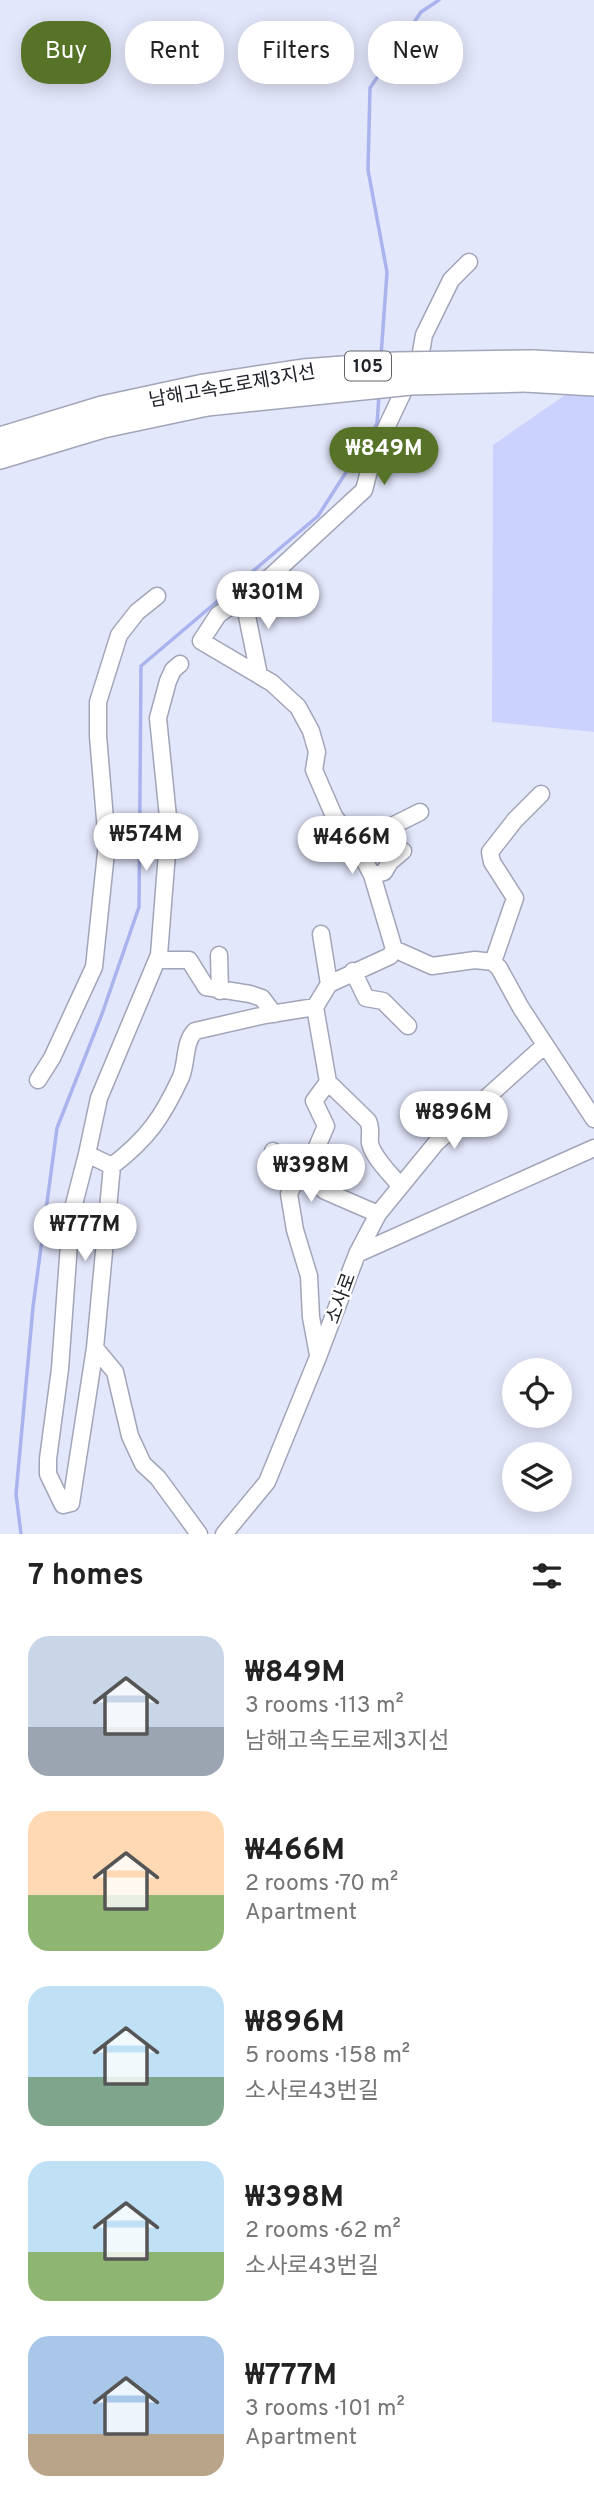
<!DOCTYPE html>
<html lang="en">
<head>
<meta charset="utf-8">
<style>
  body { margin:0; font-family:Overpass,"Noto Sans KR",sans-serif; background:#f6f6f6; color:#222; height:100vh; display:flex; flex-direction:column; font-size:26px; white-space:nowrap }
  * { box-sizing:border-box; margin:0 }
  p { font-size:23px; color:#767676 }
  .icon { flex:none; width:38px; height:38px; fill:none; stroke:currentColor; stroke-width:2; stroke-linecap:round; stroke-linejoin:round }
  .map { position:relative; height:1534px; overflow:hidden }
  .panel { display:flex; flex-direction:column; background:#fff; flex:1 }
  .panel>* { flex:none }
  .guide { position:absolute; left:21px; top:21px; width:553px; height:63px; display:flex; gap:14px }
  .controls { position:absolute; left:502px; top:1358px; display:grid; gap:14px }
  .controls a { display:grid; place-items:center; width:70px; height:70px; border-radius:50%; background:#fff; box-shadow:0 4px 18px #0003; font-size:35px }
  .price { position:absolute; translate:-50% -60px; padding:0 16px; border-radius:24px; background:#fff; color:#222; font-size:23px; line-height:46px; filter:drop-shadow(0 2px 4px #0008) }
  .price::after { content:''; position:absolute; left:50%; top:42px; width:21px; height:16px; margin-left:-10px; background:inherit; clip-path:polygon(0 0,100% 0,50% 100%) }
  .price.active { background:#577328; color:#fff }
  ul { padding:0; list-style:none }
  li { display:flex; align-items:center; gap:21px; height:175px; padding:0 28px }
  li span { display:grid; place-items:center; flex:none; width:196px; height:140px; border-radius:21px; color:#555 }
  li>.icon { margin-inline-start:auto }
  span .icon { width:84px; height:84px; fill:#fffc; stroke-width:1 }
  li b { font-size:30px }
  h2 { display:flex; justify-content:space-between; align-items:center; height:84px; padding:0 28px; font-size:30px }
  .tag { padding:0 24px; border-radius:28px; background:#fff; box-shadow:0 4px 18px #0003; font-size:24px; line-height:63px }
  .tag.active { background:#577328; color:#fff }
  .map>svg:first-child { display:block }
  .green { fill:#cbd2fd }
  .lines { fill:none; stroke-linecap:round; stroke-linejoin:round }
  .stream { stroke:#a9b3ed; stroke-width:3.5 }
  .minor-casing { stroke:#a2a5b8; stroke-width:19 }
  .highway-casing { stroke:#a2a5b8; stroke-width:26 }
  .minor { stroke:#fff; stroke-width:16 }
  .highway { stroke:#fff; stroke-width:23 }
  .highway-bridge-casing { stroke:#a2a5b8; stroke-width:26; stroke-linecap:butt }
  .highway-bridge { stroke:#fff; stroke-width:23 }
  .labels { text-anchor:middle; stroke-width:5; stroke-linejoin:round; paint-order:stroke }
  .shield { fill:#fff; stroke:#64656a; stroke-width:2 }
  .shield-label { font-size:18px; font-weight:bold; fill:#21232a }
  .street-label { font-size:19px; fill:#21232a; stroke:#fff }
</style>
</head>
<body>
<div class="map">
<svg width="594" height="1534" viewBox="0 0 594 1534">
  <rect width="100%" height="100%" fill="#e3e7fb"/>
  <path class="green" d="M 568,393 L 594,396 L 594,732 L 492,722 L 493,445 Z"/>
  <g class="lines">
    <path class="stream" d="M 381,356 L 387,272 L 368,170 L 370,88 L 421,12 L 439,0
      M 21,1534 L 16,1494 L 33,1307 L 57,1128 L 102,1014 L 139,907 L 141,666 L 318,516 L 377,424 L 379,395"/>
    <g class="minor-casing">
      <path id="minor" d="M 469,262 L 451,280 L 424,335 L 417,375 L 404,390 L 386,428 L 372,460 L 364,490 L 270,577 L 218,615 L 201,641 L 272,683 L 298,707 L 311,731 L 317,752 L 314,770 L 334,816 L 359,850 L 372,875 L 394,949 L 432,966 L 475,960 L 493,962 L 499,968 L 521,1008 L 594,1119
        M 240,599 L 246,611 L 259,675
        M 359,850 L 376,834 L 420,812
        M 372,875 L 384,872 L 390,862 L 403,851
        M 321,934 L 329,984
        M 219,955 L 220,991
        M 158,960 L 189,960 L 206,987 L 250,994 L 262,998 L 274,1014
        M 493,962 L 515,898 L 492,862 L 490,852 L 515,820 L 541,794
        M 353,971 L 366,998 L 383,1001 L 408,1026
        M 315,1007 L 328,1082 L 368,1121 C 372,1129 369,1135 370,1143 C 373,1158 391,1174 400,1186
        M 38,1080 L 52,1058 L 94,967 L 107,843 L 98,736 L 98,702 L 119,635 L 137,612 L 157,596
        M 273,1151 L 325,1191 L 378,1214
        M 87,1154 L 71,1216 L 60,1369 L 48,1459 L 48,1474 L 63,1505 L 71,1503 L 95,1348
        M 112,1166 L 87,1154 L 99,1098 L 159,955 L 169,827 L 158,718 L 168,681 L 173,670 L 180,664
        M 357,1254 L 594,1148
        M 318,1355 L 311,1317 L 309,1276 L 295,1230 L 289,1194 L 299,1173 L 310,1163 L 326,1126 L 314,1101 L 328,1082
        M 199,1534 L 158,1478 L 143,1464 L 130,1436 L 115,1372 L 95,1348 L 112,1166 C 148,1138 162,1118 181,1077 C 187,1062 184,1042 195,1031 L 265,1015 L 315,1007 L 329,984 L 390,956 L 394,949
        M 224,1534 L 267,1482 L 318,1357 L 357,1254 L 378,1214 L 436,1143 L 545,1045"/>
    </g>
    <g class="highway-casing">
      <path id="highway" d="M 533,362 L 594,365
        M 525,380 L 594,384
        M 0,439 L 102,408 L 204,386
        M 0,457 L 103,426 L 207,404"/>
    </g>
    <use href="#minor" class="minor"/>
    <use href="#highway" class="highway"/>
    <g class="highway-bridge-casing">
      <path id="highway-bridge" d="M 204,386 L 303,371 L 396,364 L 533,362
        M 207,404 L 411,383 L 525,380"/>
    </g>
    <use href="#highway-bridge" class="highway-bridge"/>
  </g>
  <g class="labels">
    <rect class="shield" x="345" y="351.5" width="46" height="29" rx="5"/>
    <g class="shield-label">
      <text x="368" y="372">105</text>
    </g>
    <g class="street-label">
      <text transform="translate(232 385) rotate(-10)" y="7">남해고속도로제3지선</text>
      <text transform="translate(340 1298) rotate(-70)" y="7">소사로</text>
    </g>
  </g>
</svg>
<div class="controls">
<a><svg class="icon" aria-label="locate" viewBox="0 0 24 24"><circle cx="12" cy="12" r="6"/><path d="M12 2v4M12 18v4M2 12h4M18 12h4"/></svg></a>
<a><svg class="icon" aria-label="layers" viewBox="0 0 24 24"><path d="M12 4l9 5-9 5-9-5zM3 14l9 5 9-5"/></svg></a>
</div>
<b class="price active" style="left:384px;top:487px">₩849M</b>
<b class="price" style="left:268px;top:631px">₩301M</b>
<b class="price" style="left:146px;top:873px">₩574M</b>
<b class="price" style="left:352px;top:876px">₩466M</b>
<b class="price" style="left:454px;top:1151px">₩896M</b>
<b class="price" style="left:311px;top:1204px">₩398M</b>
<b class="price" style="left:85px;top:1263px">₩777M</b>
<div class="guide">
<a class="tag active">Buy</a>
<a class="tag">Rent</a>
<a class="tag">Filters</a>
<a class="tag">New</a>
</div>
</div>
<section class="panel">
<h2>7 homes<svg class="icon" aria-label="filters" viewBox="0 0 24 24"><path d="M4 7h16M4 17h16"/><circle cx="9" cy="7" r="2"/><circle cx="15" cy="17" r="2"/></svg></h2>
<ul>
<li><span style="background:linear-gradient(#c9d6e8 65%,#9aa5b1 0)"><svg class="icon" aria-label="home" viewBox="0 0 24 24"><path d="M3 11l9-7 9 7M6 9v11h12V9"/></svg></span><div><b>₩849M</b><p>3 rooms · 113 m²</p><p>남해고속도로제3지선</p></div></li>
<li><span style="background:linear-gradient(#ffd9b3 60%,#8fb573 0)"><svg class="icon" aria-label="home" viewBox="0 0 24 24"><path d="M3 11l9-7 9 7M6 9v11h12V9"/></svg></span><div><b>₩466M</b><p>2 rooms · 70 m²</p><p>Apartment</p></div></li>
<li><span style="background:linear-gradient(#bfe0f5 65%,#7fa58c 0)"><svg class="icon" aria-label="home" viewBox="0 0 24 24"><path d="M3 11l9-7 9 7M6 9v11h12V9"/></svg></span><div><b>₩896M</b><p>5 rooms · 158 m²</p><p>소사로43번길</p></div></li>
<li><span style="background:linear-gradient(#bfe0f5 65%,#8fb573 0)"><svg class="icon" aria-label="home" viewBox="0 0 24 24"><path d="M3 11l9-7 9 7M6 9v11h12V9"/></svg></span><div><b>₩398M</b><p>2 rooms · 62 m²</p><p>소사로43번길</p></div></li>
<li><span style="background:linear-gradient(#a9c7e8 70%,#b9a48a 0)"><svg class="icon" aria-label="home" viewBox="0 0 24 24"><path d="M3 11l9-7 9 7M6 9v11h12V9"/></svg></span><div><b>₩777M</b><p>3 rooms · 101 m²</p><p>Apartment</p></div></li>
</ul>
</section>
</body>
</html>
